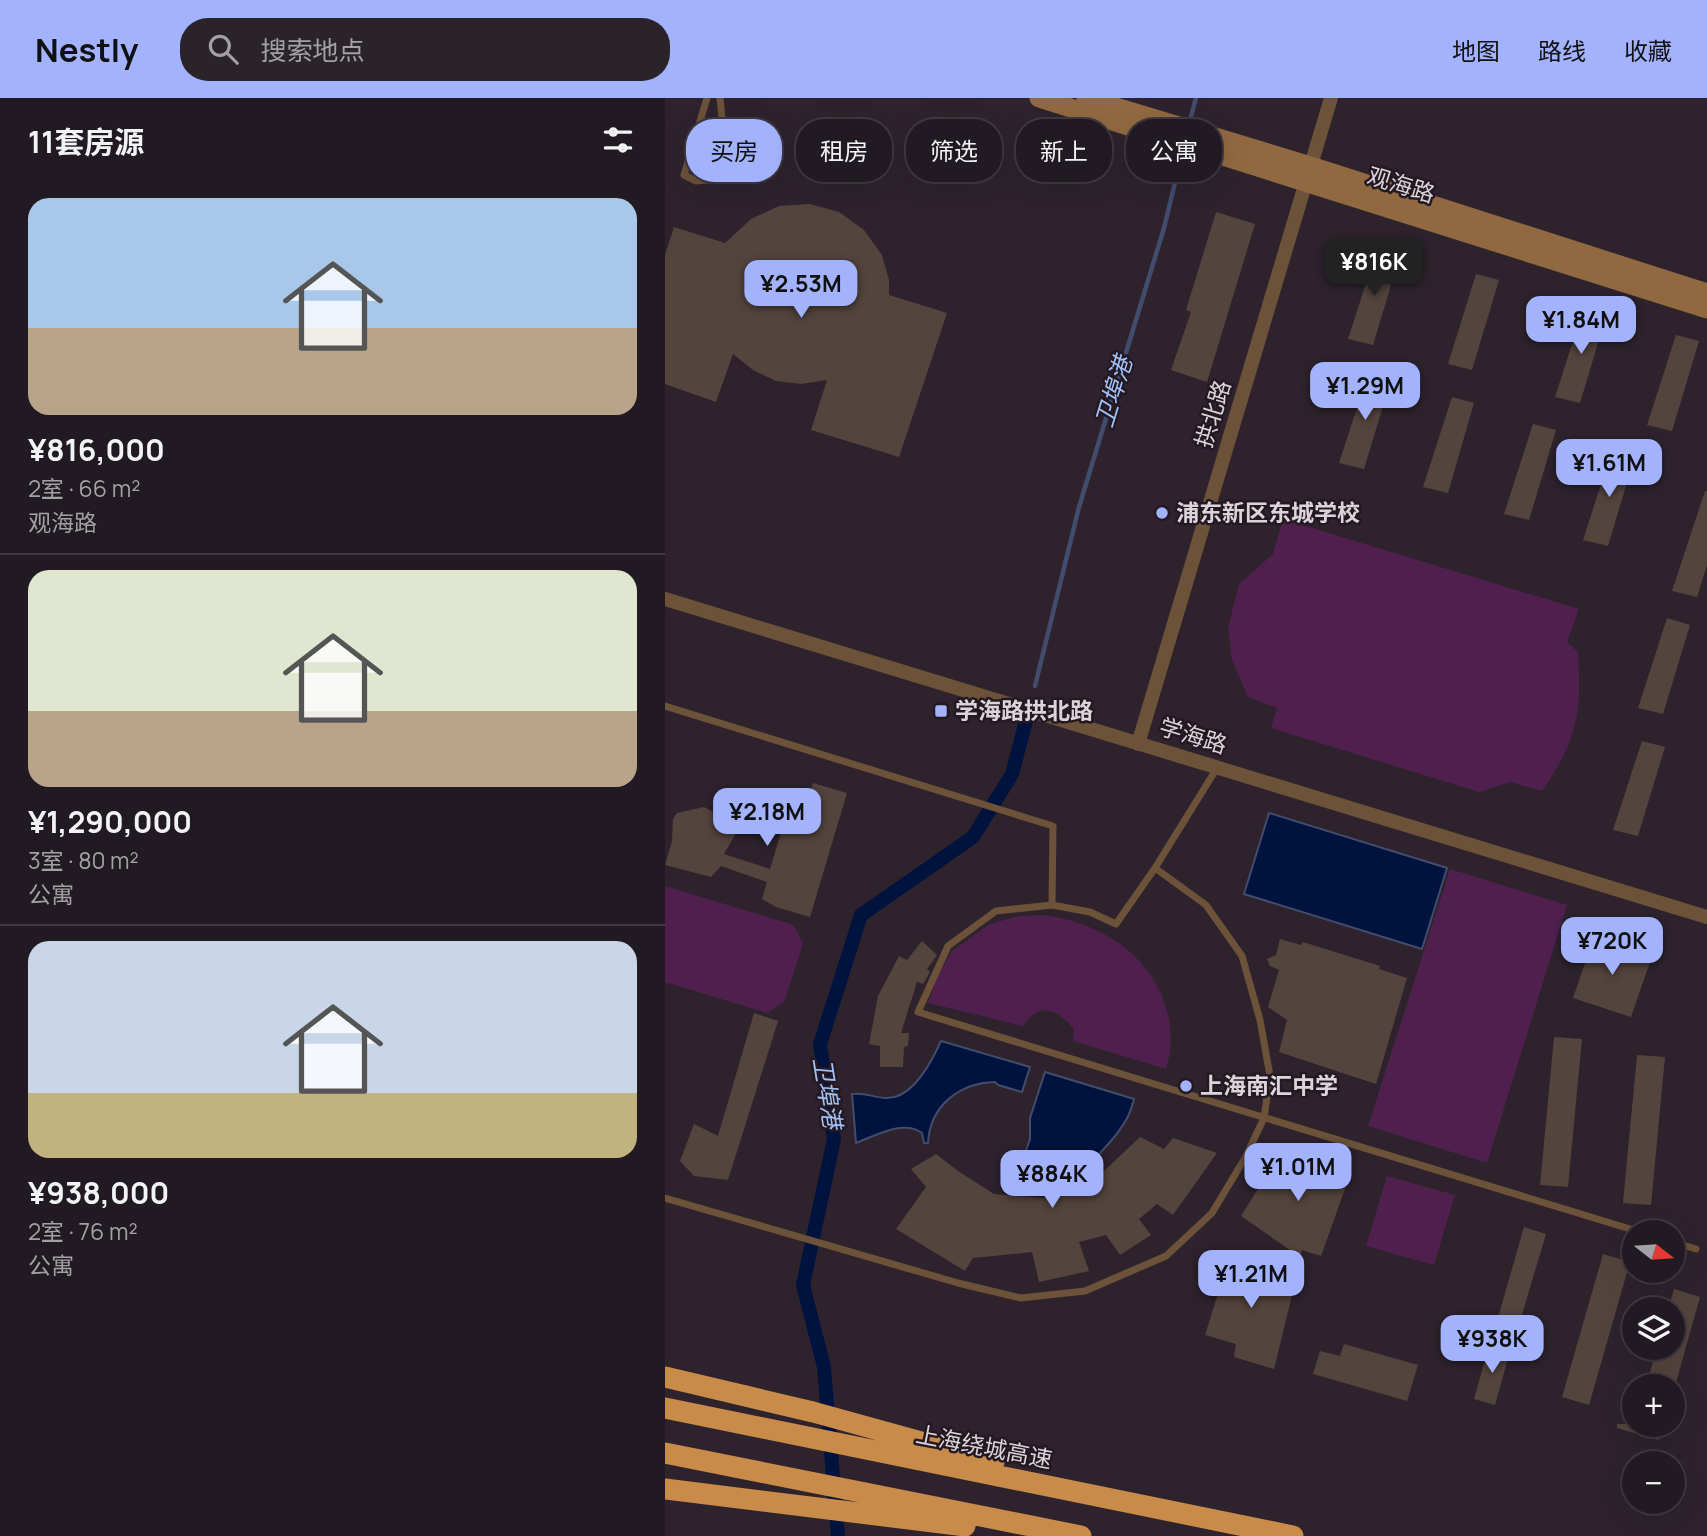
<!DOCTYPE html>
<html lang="zh">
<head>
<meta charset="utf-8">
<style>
  body { margin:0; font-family:Manrope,"Noto Sans SC",sans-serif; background:#2a232a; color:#f1f3f6; height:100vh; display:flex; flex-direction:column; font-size:26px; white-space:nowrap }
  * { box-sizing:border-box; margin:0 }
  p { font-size:23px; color:#a2a1a5 }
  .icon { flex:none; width:38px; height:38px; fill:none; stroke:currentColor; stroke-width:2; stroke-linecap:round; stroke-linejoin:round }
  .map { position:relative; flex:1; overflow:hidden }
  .panel { display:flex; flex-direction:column; background:#221a22; width:665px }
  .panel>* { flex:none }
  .top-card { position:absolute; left:21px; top:21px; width:665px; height:63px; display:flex; gap:14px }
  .needle { width:46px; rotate:107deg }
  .tools { position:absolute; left:957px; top:1122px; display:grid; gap:14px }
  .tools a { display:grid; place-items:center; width:63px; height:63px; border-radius:50%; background:#221a22; box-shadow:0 7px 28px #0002,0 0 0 2px #3f3840; font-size:35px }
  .price { position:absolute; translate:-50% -60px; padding:0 16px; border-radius:14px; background:#a3b2fd; color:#111; font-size:23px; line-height:46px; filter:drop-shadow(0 2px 4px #0008) }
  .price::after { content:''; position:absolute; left:50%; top:42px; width:21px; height:16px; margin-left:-10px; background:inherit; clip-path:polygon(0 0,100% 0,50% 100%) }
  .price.active { background:#222; color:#fff }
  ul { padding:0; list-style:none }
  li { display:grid; align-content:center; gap:14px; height:371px; padding:0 28px }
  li+li { border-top:2px solid #3f3840 }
  li span { display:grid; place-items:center; height:217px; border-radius:21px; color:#555 }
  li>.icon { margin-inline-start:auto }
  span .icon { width:126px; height:126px; fill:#fffc; stroke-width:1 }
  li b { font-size:30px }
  h2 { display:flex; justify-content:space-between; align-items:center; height:84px; padding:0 28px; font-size:30px }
  .tag { padding:0 24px; border-radius:28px; background:#221a22; box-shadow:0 7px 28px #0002,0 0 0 2px #3f3840; font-size:24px; line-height:63px }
  .tag.active { background:#a3b2fd; color:#111 }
  header { display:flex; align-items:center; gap:42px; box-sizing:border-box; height:98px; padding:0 35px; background:#a3b2fd; color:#111 }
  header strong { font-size:33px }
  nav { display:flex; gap:38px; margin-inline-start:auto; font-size:24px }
  .search { width:490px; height:63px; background:#2a232a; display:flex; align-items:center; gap:18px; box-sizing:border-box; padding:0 24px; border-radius:28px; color:#a2a1a5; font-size:26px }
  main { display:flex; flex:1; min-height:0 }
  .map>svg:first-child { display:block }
  .green { fill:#4f204e }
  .water { fill:#00123e; stroke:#424c6d; stroke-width:2 }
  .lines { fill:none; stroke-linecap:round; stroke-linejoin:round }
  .stream { stroke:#424c6d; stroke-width:4.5 }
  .canal { stroke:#00123e; stroke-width:14 }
  .building { fill:#54443e }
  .lane { stroke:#6b5239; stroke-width:7 }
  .street { stroke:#6b5239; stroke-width:14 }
  .secondary { stroke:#916941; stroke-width:19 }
  .highway { stroke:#c98b49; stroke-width:21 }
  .poi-dot { fill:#a3b2fd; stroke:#241923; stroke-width:2.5 }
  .labels { text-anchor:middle; stroke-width:5; stroke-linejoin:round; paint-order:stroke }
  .street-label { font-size:23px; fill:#dbd4da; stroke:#241923 }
  .poi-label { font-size:23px; font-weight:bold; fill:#dbd4da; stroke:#241923; text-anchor:start }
  .water-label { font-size:24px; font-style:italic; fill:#a0c1f7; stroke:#241923 }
</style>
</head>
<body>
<header>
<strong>Nestly</strong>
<div class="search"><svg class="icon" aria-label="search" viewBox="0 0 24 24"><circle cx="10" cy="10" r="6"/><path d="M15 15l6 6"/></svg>搜索地点</div>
<nav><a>地图</a><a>路线</a><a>收藏</a></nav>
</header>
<main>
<section class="panel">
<h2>11套房源<svg class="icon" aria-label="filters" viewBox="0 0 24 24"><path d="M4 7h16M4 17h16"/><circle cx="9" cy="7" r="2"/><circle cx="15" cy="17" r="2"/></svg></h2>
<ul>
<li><span style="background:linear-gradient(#a9c7e8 60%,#b9a48a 0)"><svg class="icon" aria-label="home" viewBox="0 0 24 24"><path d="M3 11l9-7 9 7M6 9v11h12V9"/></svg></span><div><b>¥816,000</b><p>2室 · 66 m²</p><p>观海路</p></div></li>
<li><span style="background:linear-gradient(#dfe7d0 65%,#b9a48a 0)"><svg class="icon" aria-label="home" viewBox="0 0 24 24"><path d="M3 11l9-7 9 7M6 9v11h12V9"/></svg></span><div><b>¥1,290,000</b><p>3室 · 80 m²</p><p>公寓</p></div></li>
<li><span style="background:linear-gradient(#c9d6e8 70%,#c2b280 0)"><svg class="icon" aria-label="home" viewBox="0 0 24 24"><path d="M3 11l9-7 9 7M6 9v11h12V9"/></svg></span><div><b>¥938,000</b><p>2室 · 76 m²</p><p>公寓</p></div></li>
</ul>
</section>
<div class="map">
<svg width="1042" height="1438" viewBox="0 0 1042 1438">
  <rect width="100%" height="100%" fill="#2e232d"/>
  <path class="green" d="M 618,421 L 914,511 L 902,544 L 913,554 C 917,615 912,642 877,693 L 845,684 L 814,694 L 606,630 L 612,610 L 583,599 L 567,562 L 563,530 L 574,486 L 608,456 Z
    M 785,771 L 902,807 L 822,1065 L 703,1028 Z
    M 0,788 L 129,827 L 138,846 L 119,904 L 102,915 L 0,884 Z
    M 378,817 C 446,825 506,871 506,944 C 506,953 503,962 501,971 L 408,943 L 409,931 C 392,911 374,903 358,928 L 263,905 L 272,879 L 287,853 L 325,826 L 354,818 Z
    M 722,1078 L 790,1097 L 769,1167 L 701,1148 Z"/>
  <path class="water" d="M 604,715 L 782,770 L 757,851 L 579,796 Z
    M 276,943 L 365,969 L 357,994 L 333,987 L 330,984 C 295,985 265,1007 263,1045 L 259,1045 L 257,1035 C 240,1021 209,1038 191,1045 L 187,996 C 199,994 207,999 220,1000 C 247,1002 267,963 276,943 Z
    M 380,974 L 469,1001 C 467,1008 465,1016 461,1022 C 448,1045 402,1097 371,1084 C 364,1081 360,1075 355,1069 L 365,1041 L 365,1020 Z"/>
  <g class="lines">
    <path class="stream" d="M 524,26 L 531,0
      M 370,588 L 414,409 L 499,130 L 518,52"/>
    <path class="canal" d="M 173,1438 L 159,1269 L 138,1187 L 169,1041 L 155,946 L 196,817 L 308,739 L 347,676 L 361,623"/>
  </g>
  <path class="building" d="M 145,106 L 174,114 L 199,132 L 217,157 L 224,182 L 224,197 L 282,215 L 234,359 L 146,332 L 162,282 L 136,286 L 111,283 L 88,272 L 68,256 L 51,304 L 0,286 L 0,157 L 9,129 L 60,145 L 86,121 L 114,108 Z
    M 551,114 L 590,126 L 542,284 L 506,272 L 526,214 L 521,212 Z
    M 712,151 L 735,157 L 708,247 L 683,241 Z
    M 811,176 L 834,182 L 807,272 L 783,266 Z
    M 919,209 L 942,215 L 915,305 L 890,299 Z
    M 1011,237 L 1034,243 L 1007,333 L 982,327 Z
    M 703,276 L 726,282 L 699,371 L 674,365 Z
    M 787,299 L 809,305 L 783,395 L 758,389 Z
    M 868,326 L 891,332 L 864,422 L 839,416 Z
    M 947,352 L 970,358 L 943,448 L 918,442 Z
    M 1040,393 L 1042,393 L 1042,467 L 1032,499 L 1007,493 Z
    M 1002,520 L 1025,527 L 998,616 L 973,610 Z
    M 977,643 L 1000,649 L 973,738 L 948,732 Z
    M 148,685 L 182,695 L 145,819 L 111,809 L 97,801 L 102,784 L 56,768 L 46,779 L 0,767 L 7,743 L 8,721 L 12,715 L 39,709 L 62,721 L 70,737 L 59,756 L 105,771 L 129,691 L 145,695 Z
    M 929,839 L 987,858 L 966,919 L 908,900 Z
    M 615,841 L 636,847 L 638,844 L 715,868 L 714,871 L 742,880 L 711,986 L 614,954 L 622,922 L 603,909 L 614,872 L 605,868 L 602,861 L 611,857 Z
    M 257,843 L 272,857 L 262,871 L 265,874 L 258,886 L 252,884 L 236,935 L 244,935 L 243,948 L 239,949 L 238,969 L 215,969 L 215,948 L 204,946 L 213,898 L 234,858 L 242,862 Z
    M 89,915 L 113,923 L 63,1082 L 29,1078 L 15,1063 L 29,1026 L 53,1038 Z
    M 889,939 L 917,941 L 903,1089 L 875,1087 Z
    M 972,957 L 1000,959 L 986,1107 L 958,1105 Z
    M 475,1039 L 499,1051 L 508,1040 L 552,1055 L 508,1117 L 492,1106 L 474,1121 L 486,1137 L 455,1157 L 441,1137 L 414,1144 L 424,1173 L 374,1184 L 367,1154 L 308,1160 L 300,1173 L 231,1131 L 261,1089 L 246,1071 L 271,1056 L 293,1073 L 329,1096 L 377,1100 L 422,1089 Z
    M 609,1054 L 686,1074 L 656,1158 L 637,1152 L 635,1159 L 576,1118 L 604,1073 Z
    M 859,1129 L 881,1136 L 853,1230 L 832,1223 Z
    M 566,1154 L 617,1169 L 612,1183 L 629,1189 L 609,1271 L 569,1259 L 571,1246 L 540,1237 Z
    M 938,1156 L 965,1164 L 924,1307 L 897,1299 Z
    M 1009,1191 L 1035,1199 L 1010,1288 L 981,1288 L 992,1250 L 1008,1250 L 1008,1211 L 1003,1211 Z
    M 679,1246 L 753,1267 L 742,1303 L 648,1276 L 655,1253 L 675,1258 Z
    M 824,1248 L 845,1253 L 830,1307 L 809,1301 Z
    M 952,1326 L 999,1326 L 994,1342 L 952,1330 Z"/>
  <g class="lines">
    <path class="lane" d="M 42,0 L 19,77 L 31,83 L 63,80 L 55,0
      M 0,608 L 388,728 L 387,807
      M 552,670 L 490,770 L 451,826 L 425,814 L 387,807 L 331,813 L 283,848 L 253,914 L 975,1134
      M 0,1100 L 293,1185 L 356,1200 L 420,1193 L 501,1158 L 547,1115 L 580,1060 L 599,1020 L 605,978 L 595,922 L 577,858 L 541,807 L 490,770
      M 1008,1144 L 1031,1151"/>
    <path class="street" d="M 0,501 L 1042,819
      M 473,646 L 666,0"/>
    <path class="secondary" d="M 374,0 L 1042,211
      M 421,0 L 646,68 L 1042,195"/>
    <path class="highway" d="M 0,1279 L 148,1314 L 329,1364
      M 0,1310 L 628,1438
      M 0,1355 L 416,1438
      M 0,1391 L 300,1428"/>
  </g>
  <g class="poi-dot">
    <circle cx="497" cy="415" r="7"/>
    <rect x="269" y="606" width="14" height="14" rx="3.5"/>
    <circle cx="521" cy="988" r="7"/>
  </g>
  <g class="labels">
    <g class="street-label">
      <text transform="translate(736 87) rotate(17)" y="8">观海路</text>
      <text transform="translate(548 316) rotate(-73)" y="8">拱北路</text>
      <text transform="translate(528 638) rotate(17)" y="8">学海路</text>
      <text transform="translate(319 1349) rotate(11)" y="8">上海绕城高速</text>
    </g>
    <g class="poi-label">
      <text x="511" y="423">浦东新区东城学校</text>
      <text x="290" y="621">学海路拱北路</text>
      <text x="535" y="996">上海南汇中学</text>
    </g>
    <g class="water-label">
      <text transform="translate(449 294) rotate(-73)" y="8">卫埠港</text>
      <text transform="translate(162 995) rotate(81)" y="8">卫埠港</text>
    </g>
  </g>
</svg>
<div class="tools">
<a><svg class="needle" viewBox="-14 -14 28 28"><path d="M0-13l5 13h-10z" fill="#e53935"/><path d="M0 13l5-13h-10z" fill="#a2a1a5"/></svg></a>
<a><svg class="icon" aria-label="layers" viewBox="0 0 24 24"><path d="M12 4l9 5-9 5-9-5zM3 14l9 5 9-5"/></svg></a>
<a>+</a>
<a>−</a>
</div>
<b class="price active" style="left:709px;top:200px">¥816K</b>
<b class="price" style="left:136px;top:222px">¥2.53M</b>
<b class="price" style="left:916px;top:258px">¥1.84M</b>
<b class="price" style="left:700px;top:324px">¥1.29M</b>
<b class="price" style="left:944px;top:401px">¥1.61M</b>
<b class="price" style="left:102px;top:750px">¥2.18M</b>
<b class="price" style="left:947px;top:879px">¥720K</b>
<b class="price" style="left:633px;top:1105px">¥1.01M</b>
<b class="price" style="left:387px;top:1112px">¥884K</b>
<b class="price" style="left:586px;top:1212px">¥1.21M</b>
<b class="price" style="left:827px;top:1277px">¥938K</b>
<div class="top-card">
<a class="tag active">买房</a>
<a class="tag">租房</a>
<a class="tag">筛选</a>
<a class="tag">新上</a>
<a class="tag">公寓</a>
</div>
</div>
</main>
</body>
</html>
